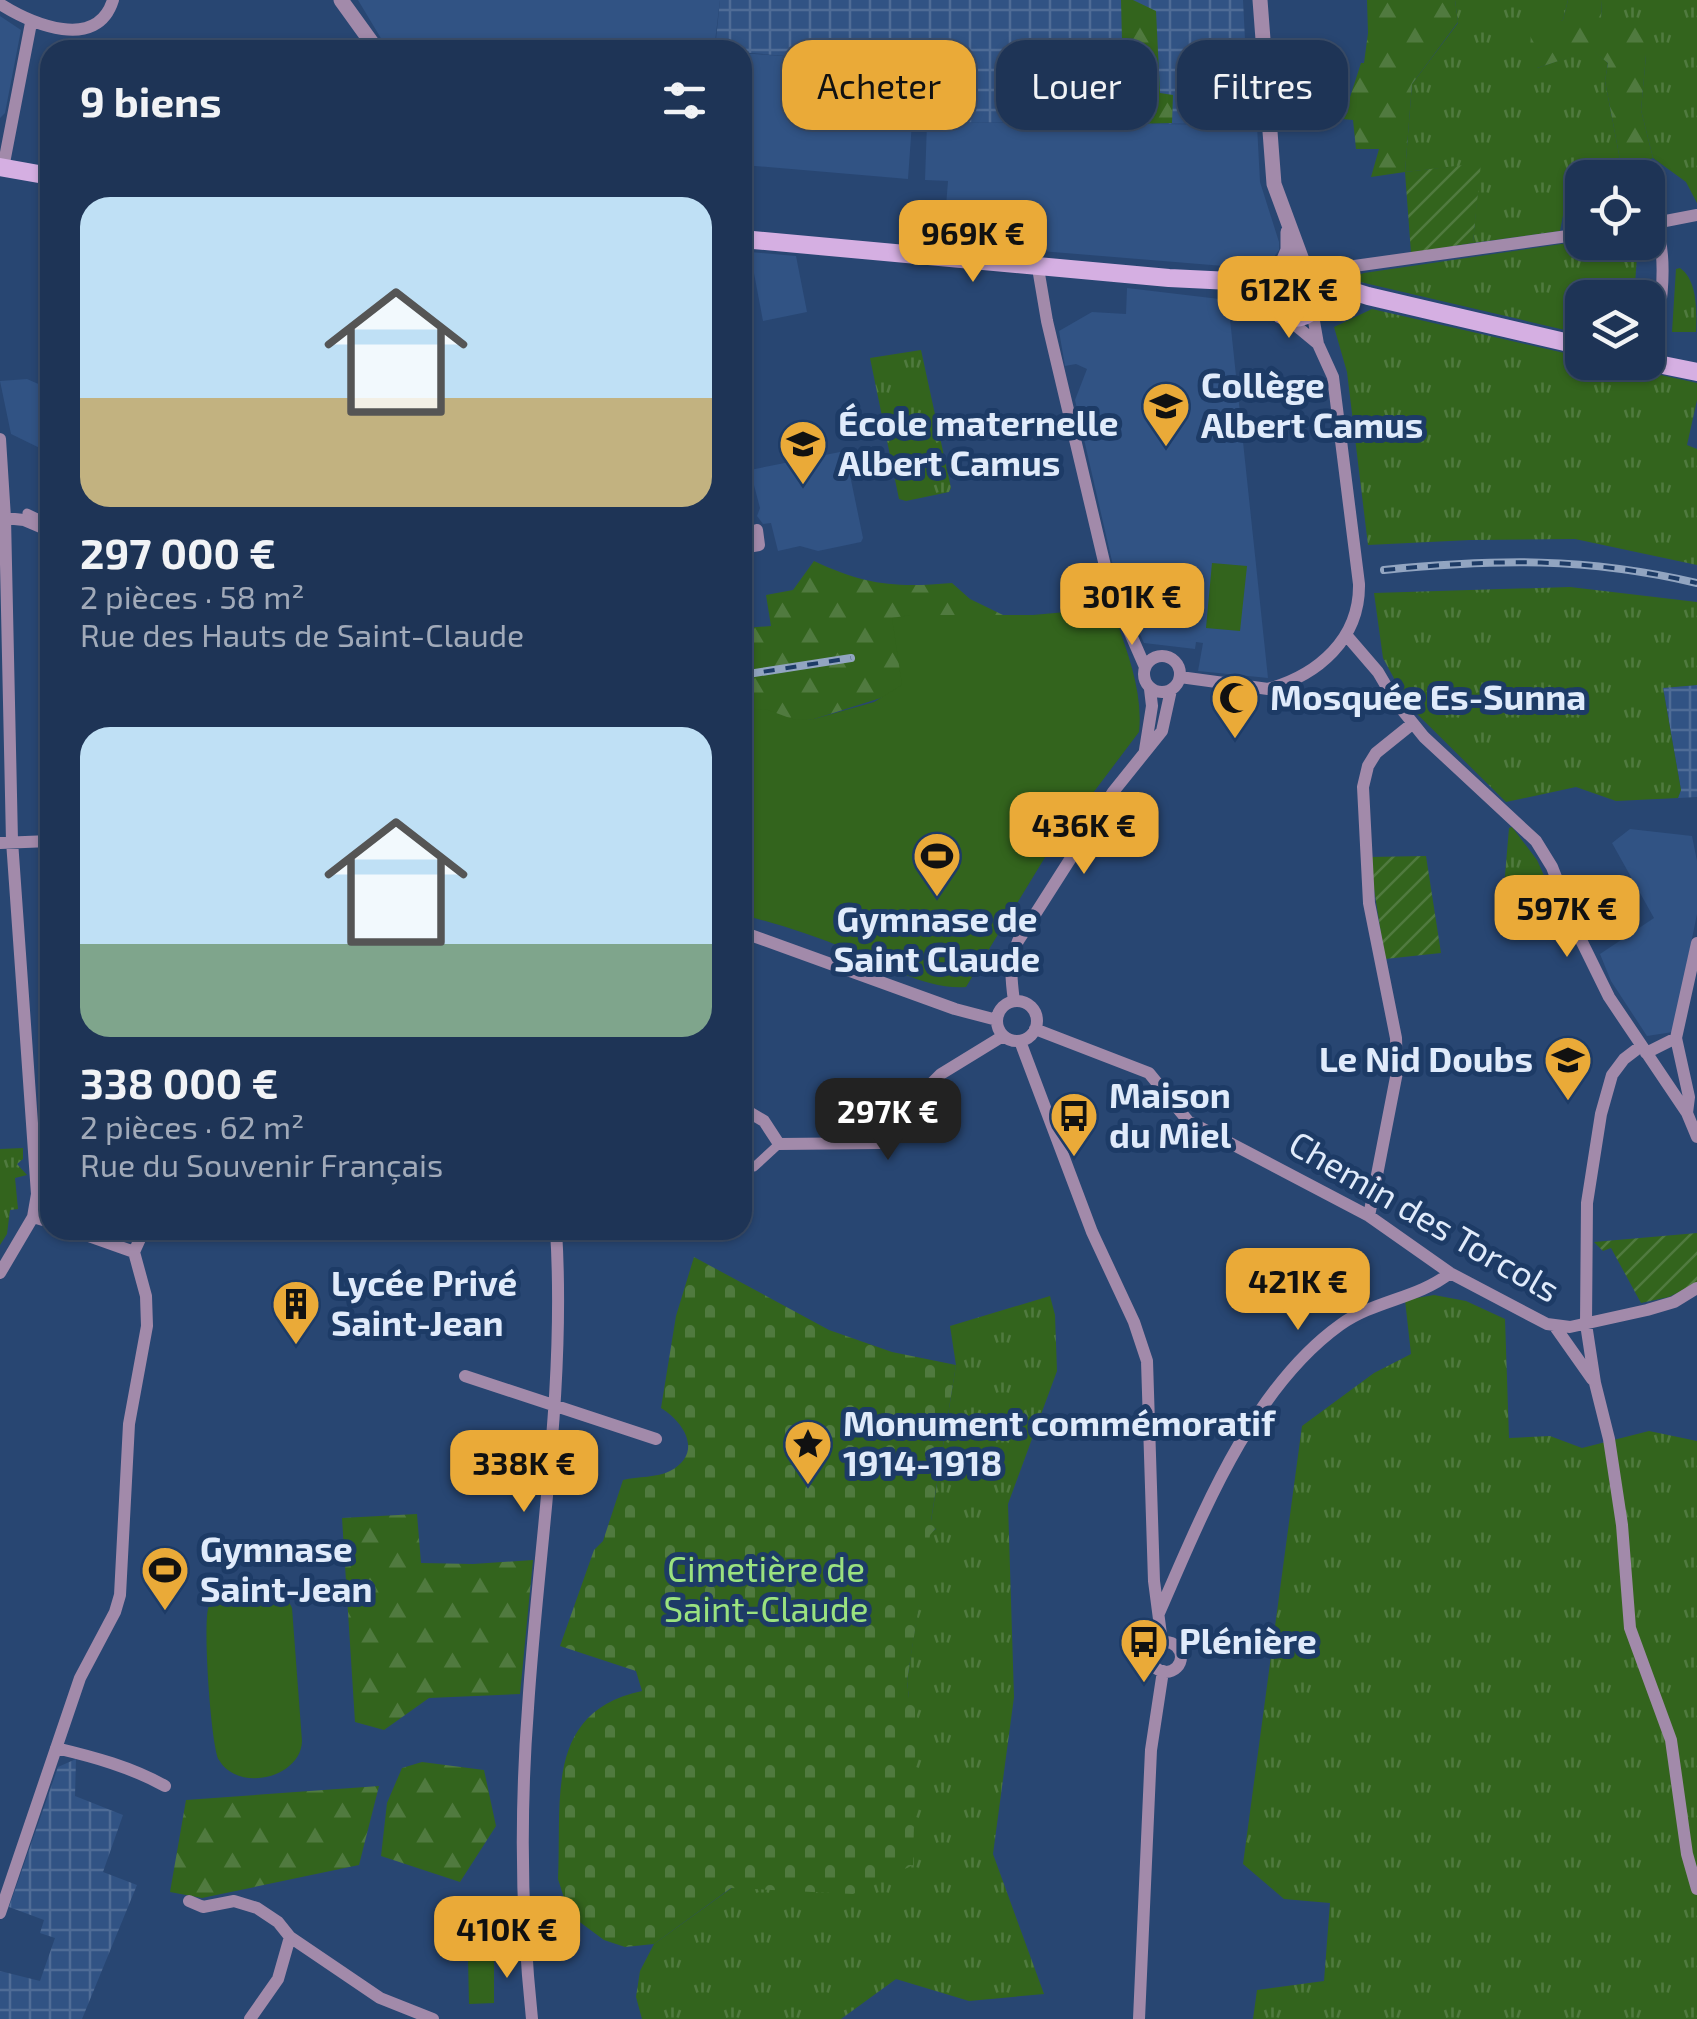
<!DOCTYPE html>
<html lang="fr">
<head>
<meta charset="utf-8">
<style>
  body { margin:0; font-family:"Exo 2",sans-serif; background:#2b3f60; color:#f1f3f6; height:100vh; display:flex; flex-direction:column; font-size:38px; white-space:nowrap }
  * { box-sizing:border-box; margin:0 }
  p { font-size:32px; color:#a1aab9 }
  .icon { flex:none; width:55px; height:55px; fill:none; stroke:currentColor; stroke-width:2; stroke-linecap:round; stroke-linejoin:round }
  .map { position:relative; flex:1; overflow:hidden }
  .panel { position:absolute; left:40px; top:40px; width:712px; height:1200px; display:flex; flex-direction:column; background:#1e3456; border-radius:30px; box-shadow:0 2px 8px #0004,0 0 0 2px #3c4f6c }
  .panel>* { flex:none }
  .banner { position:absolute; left:782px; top:40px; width:762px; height:90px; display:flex; gap:20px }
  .tools { position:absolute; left:1565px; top:160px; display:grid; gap:20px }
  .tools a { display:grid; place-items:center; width:100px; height:100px; border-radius:20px; background:#1e3456; box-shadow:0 2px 8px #0004,0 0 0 2px #3c4f6c; font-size:50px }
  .price { position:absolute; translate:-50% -85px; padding:0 22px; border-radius:20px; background:#eaaa38; color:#111; font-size:32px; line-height:65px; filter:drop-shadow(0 2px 5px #0008) }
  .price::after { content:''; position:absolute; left:50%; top:60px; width:30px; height:22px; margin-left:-15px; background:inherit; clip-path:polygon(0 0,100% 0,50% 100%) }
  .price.active { background:#222; color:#fff }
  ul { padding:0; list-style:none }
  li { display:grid; align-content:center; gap:20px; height:530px; padding:0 40px }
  li span { display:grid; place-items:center; height:310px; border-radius:30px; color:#555 }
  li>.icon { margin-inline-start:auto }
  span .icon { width:180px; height:180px; fill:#fffc; stroke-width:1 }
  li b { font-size:42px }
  h2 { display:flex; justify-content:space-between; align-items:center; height:120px; padding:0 40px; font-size:42px }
  .pill { padding:0 35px; border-radius:30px; background:#1e3456; box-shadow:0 2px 8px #0004,0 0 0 2px #3c4f6c; font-size:35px; line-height:90px }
  .pill.active { background:#eaaa38; color:#111 }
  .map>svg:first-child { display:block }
  .built { fill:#315384 }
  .industrial { fill:url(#industrial-grid) }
  .grass { fill:url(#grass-tufts) }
  .forest { fill:url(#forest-firs) }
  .cemetery { fill:url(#cemetery-stones) }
  .garden { fill:url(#garden-furrows) }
  .pitch { fill:#33641d }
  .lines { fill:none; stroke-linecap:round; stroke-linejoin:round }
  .pedestrian { stroke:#a28aaa; stroke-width:9 }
  .minor { stroke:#a28aaa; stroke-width:12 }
  .tertiary { stroke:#a28aaa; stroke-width:15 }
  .secondary { stroke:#d5afe2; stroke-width:18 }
  .rail-casing { stroke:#92a5c1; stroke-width:8 }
  .rail { stroke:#1d3b66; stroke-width:4; stroke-dasharray:11; stroke-linecap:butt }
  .labels { text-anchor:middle; stroke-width:10; stroke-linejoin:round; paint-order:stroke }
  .poi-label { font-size:35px; font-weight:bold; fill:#e0ebfb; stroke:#1d3b66; text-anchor:start }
  .street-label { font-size:35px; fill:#e0ebfb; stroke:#1d3b66 }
  .park-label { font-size:35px; fill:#9ae27f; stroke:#1d3b66 }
</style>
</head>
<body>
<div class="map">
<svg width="1697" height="2019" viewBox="0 0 1697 2019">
  <defs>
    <pattern id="industrial-grid" width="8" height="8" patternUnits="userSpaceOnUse" patternTransform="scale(2.5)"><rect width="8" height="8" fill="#315384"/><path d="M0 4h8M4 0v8" fill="none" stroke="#4f6c96"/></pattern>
    <pattern id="grass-tufts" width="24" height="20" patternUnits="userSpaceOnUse" patternTransform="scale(2.5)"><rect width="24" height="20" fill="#33641d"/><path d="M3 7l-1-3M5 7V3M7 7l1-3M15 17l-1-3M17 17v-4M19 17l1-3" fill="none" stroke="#507a3f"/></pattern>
    <pattern id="forest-firs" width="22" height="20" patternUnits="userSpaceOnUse" patternTransform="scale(2.5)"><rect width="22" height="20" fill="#33641d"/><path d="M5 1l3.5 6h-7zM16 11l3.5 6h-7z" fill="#507a3f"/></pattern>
    <pattern id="cemetery-stones" width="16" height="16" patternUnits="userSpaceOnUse" patternTransform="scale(2.5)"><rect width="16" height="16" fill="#33641d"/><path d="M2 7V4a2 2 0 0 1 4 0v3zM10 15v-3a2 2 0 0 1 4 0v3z" fill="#507a3f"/></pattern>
    <pattern id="garden-furrows" width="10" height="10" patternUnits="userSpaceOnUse" patternTransform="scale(2.5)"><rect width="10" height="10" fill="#33641d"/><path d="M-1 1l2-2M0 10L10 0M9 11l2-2" fill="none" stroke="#507a3f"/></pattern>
  </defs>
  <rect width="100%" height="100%" fill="#284672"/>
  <path class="built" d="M 358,0 L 720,0 L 714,50 L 388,50 Z
    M 0,16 L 21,30 L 5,113 L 0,118 Z
    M 742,53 L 916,66 L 908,179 L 743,165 Z
    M 927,122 L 1257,125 L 1260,182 L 1279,242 L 1279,250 L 1271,261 L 1248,268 L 943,243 L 948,181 L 925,180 Z
    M 750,252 L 796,256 L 807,312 L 763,321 Z
    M 1127,288 L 1228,300 L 1268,678 L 1198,671 L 1203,643 L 1196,642 L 1195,649 L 1144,643 L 1117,583 L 1075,400 L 1087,369 L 1076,364 L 1065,366 L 1059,331 L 1092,312 L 1126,314 Z
    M 27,379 L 50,389 L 50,453 L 11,434 L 0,381 Z
    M 845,451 L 863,538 L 861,542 L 818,551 L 800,546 L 778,551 L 771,523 L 763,524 L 757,516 L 760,508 L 750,470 Z
    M 1630,829 L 1692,836 L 1697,861 L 1697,914 L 1673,1032 L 1647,1036 L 1611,981 L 1600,954 L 1654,918 L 1612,843 Z"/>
  <path class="industrial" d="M 720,0 L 1243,0 L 1246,61 L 1253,116 L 1245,116 L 1245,124 L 927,122 L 932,68 L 715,50 Z
    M 1697,685 L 1697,797 L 1678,798 L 1681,790 L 1663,687 Z
    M 76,1759 L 75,1796 L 123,1815 L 103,1872 L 137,1885 L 82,2019 L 0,2019 L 0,1971 L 40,1981 L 55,1938 L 40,1933 L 44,1920 L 9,1907 L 58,1767 Z"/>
  <path class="grass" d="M 1455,0 L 1568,0 L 1563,20 L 1544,28 L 1537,68 L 1592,49 L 1608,63 L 1605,81 L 1622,170 L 1571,173 L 1560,231 L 1473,243 L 1480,164 L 1405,172 L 1412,84 L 1458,23 Z
    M 1602,0 L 1697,0 L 1697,203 L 1686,182 L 1653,158 L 1641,110 L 1646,55 L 1601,18 Z
    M 1582,241 L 1638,243 L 1634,297 L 1582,298 L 1582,334 L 1356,281 L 1358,275 L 1364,273 Z
    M 1680,268 C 1697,280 1697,309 1696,332 L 1672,332 L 1676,269 Z
    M 1372,309 L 1582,357 L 1582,362 L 1607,363 L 1697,383 L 1697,400 L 1687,445 L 1697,449 L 1697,565 L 1575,539 L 1470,540 L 1368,545 L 1347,372 L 1334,327 Z
    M 921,350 L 951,488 L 949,492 L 906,501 L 899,499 L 870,358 Z
    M 1570,587 L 1697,602 L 1697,685 L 1663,688 L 1681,790 L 1678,798 L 1616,801 L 1576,787 L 1506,802 L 1409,706 L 1383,658 L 1374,593 Z
    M 1512,827 L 1537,860 L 1563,918 L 1513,936 L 1504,887 L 1509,828 Z
    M 23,1148 L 23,1159 L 17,1164 L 27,1175 L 15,1178 L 18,1209 L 10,1210 L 7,1234 L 0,1245 L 0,1149 Z
    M 1434,1295 L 1466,1301 L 1505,1319 L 1509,1438 L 1550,1436 L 1582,1448 L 1649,1431 L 1697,1441 L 1697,2019 L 1253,2019 L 1257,1990 L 1324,1981 L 1330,1903 L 1284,1899 L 1243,1864 L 1302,1426 L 1374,1373 L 1411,1354 L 1405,1300 Z
    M 1050,1296 L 1055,1315 L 1057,1371 L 1008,1504 L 1014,1697 L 993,1854 L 1044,1994 L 969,2001 L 896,1979 L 841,2019 L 642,2019 L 636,1997 L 640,1971 L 654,1944 L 733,1887 L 909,1699 L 907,1681 L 929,1534 L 936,1529 L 931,1521 L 956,1365 L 950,1326 Z"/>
  <path class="forest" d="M 1121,0 L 1133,0 L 1156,11 L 1160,93 L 1173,95 L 1172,123 L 1124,124 Z
    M 1367,0 L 1455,0 L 1458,22 L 1412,84 L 1405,172 L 1371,177 L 1379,149 L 1356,149 L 1353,120 L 1343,119 L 1361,63 L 1364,63 L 1368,33 Z
    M 1568,0 L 1602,0 L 1601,18 L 1635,27 L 1643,37 L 1646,55 L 1641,110 L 1653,158 L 1622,170 L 1605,81 L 1608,63 L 1592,50 L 1537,68 L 1530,54 L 1531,29 L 1563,20 Z
    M 814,561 C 865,585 896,588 952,583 L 970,599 L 1003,615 L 944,616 L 919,686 L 814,719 L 743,729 L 743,628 L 771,626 L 766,595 L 793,590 Z
    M 417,1514 L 421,1563 L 473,1564 L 533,1560 L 520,1694 L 429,1698 L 384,1730 L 355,1722 L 342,1518 Z
    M 422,1762 L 484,1770 L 496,1826 L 460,1882 L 381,1856 L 387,1803 L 402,1768 Z
    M 379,1786 L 359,1865 L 202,1898 L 170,1892 L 186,1800 Z"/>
  <path class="cemetery" d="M 694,1257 L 829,1330 L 892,1352 L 956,1365 L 931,1520 L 936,1528 L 930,1535 L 907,1681 L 909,1698 L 917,1702 L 913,1865 L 853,1894 L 731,1888 L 654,1944 L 625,1947 L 604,1940 L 577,1920 L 565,1901 L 558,1879 C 562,1799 544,1712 642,1691 L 636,1671 L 560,1646 L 594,1550 L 603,1541 L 623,1480 C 638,1476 657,1478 670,1471 C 704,1453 684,1422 661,1408 L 676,1316 Z"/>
  <path class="garden" d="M 1481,163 L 1473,243 L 1411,253 L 1405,172 Z
    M 1426,856 L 1441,953 L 1385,959 L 1369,857 Z
    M 1697,1233 L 1697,1283 L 1669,1297 L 1641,1303 L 1611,1248 L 1603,1251 L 1594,1242 Z"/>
  <path class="pitch" d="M 1212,563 L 1247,566 L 1240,631 L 1206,628 Z
    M 1099,609 L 1106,623 L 1117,622 C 1129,657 1143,694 1139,732 L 1047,854 L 966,987 C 926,990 884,964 847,949 C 813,935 778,924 743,915 L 743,708 L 768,710 L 795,720 L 814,719 L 874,702 L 902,685 L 892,618 L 911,615 L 1033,615 Z
    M 248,1584 C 267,1585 284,1589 292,1608 L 302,1741 C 301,1778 238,1793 219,1760 C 211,1748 202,1618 209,1606 C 216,1591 232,1587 248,1584 Z
    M 468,1957 L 494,1957 L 494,2003 L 469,2004 Z"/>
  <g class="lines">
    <path class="pedestrian" d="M 50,496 L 50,497
      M 27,513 L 50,524
      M 879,1106 L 879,1122 L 886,1129
      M 742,1163 L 743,1167 L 754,1167 L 779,1144"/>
    <path class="minor" d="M 0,4 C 32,24 97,52 113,0
      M 3,168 L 31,23
      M 1650,224 L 1697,215
      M 1038,268 L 1047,321 L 1110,587 L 1145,667
      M 1316,277 L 1340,268 L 1582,234
      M 1283,315 L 1318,344
      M 1648,362 C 1660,326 1670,259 1655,224
      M 0,439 L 5,518 L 12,841 L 37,1194 L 33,1217 L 0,1273
      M 5,518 L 24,520 L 50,531
      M 742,548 L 759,545 L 757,530
      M 1347,636 L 1378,672 L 1395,701 L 1424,737 L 1536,841 L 1552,867 L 1579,936 L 1609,997 L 1687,1113 L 1697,1137
      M1144 674a18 18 0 1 1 36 0a18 18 0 1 1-36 0Z
      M 1180,677 L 1268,689 C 1318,675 1360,639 1359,584 L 1333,377 L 1318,344 L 1312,310
      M 1145,750 L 1152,706 L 1150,689
      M 0,843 L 50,841
      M 742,932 L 955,1009 L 997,1020
      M997 1021a20 20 0 1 1 40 0a20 20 0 1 1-40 0Z
      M 1014,1001 C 1011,979 1009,962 1018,941 L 1113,792 L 1162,731 L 1171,690
      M 1035,1029 L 1149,1073 L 1188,1121 L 1369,1216 L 1450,1273 L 1547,1324 L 1570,1327 L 1647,1310 L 1674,1302 L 1697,1288
      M 1020,1041 L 1092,1232 L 1134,1322 L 1147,1361 L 1154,1581 L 1162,1642
      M 1641,1046 L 1624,1059 L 1612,1075 L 1601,1114 L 1587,1203 L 1586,1324 L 1595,1383 L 1609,1439 L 1622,1525 L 1630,1628 L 1671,1740 L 1687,1854 L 1697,1889
      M 1646,1053 L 1676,1038
      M 742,1108 L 764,1121 L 779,1144 L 880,1143 L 893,1122 L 941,1074 L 1003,1036
      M 1687,1113 L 1689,1097 L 1676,1038 L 1697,943
      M 1369,1216 L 1397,1072 L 1396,1038 L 1369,903 L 1363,787 L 1368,766 L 1376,753 L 1412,724
      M 33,1217 L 50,1222
      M 72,1230 L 134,1252
      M 134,1252 L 144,1230
      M 1556,1328 L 1592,1379
      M 465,1376 L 656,1439
      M 1159,1613 C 1202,1515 1251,1389 1340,1325 C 1375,1300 1417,1299 1450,1273
      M1151 1657a15 15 0 1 1 30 0a15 15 0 1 1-30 0Z
      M 56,1748 C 94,1757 131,1767 165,1786
      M 189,1901 L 203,1907 L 234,1901 L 257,1908 L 278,1922 L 290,1937 L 380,1998 L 433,2019
      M 0,1913 L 80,1678 L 115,1612 L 120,1595 L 129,1424 L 147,1326 L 146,1296 L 134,1252
      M 250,2019 L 278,1979 L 290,1937
      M 532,2019 C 521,1915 520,1812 528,1708 C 538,1549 566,1390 556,1230
      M 1139,2019 L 1151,1750 L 1163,1671"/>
    <path class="tertiary" d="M 341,0 L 377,50
      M 1260,0 L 1274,184 L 1305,268
      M 1280,269 L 1288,250 L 1288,232"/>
    <path class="secondary" d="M 0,167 L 50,176
      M 742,239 L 1169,278 L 1252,282 L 1275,274
      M1268 292a26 26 0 1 1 52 0a26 26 0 1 1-52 0Z
      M 1317,280 L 1368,296 L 1582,346
      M 1648,362 L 1697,372"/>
    <g class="rail-casing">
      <path id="rail" d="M 1384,570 C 1497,559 1585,557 1697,583
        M 742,675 L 851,658"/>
    </g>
    <use href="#rail" class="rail"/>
  </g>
  <defs>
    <g id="school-pin" transform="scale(2.5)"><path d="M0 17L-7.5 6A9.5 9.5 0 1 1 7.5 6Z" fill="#eaaa38" stroke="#1d3b66"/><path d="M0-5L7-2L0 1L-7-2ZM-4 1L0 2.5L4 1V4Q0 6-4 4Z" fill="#111"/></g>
    <g id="mosque-pin" transform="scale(2.5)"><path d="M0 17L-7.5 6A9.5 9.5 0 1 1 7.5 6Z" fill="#eaaa38" stroke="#1d3b66"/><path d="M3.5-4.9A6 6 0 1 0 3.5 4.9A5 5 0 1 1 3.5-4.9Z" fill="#111"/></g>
    <g id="stadium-pin" transform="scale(2.5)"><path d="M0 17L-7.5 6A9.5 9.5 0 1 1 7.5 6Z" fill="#eaaa38" stroke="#1d3b66"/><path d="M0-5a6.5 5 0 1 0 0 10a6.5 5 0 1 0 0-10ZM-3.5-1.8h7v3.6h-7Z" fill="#111"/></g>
    <g id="bus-pin" transform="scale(2.5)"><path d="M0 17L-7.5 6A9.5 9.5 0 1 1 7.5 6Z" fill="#eaaa38" stroke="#1d3b66"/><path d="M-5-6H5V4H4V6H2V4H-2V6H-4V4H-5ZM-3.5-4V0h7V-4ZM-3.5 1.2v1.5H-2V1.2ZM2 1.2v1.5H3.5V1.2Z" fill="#111"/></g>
    <g id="building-pin" transform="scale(2.5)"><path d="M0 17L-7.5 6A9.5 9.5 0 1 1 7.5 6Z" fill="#eaaa38" stroke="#1d3b66"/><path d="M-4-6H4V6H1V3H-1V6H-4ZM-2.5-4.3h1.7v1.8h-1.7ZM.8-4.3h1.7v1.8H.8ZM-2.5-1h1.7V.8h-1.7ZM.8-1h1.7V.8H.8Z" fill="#111"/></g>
    <g id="sight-pin" transform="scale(2.5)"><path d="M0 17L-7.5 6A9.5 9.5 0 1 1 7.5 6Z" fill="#eaaa38" stroke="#1d3b66"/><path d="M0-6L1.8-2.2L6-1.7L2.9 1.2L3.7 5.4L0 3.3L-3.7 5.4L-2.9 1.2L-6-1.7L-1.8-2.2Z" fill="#111"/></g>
  </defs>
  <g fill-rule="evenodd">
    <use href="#school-pin" x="1166" y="406"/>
    <use href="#school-pin" x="803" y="444"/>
    <use href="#mosque-pin" x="1235" y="698"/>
    <use href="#stadium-pin" x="937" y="856"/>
    <use href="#school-pin" x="1568" y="1060"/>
    <use href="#bus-pin" x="1074" y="1116"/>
    <use href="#building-pin" x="296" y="1304"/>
    <use href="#sight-pin" x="808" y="1444"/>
    <use href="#stadium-pin" x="165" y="1570"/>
    <use href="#bus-pin" x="1144" y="1642"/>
  </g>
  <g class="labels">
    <g class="poi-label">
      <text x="1201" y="398">Collège<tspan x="1201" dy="40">Albert Camus</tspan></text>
      <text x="838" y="436">École maternelle<tspan x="838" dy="40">Albert Camus</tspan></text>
      <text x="1270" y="710">Mosquée Es-Sunna</text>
      <text x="937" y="932" text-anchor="middle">Gymnase de<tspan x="937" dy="40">Saint Claude</tspan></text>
      <text x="1533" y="1072" text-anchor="end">Le Nid Doubs</text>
      <text x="1109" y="1108">Maison<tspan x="1109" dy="40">du Miel</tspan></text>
      <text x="331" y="1296">Lycée Privé<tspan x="331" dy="40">Saint-Jean</tspan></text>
      <text x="843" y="1436">Monument commémoratif<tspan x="843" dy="40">1914-1918</tspan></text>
      <text x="200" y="1562">Gymnase<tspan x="200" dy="40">Saint-Jean</tspan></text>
      <text x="1179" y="1654">Plénière</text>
    </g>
    <g class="street-label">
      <text transform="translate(1424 1217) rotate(30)" y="12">Chemin des Torcols</text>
    </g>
    <g class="park-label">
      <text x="766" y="1582">Cimetière de<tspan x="766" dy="40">Saint-Claude</tspan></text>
    </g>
  </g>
</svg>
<div class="tools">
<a><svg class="icon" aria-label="locate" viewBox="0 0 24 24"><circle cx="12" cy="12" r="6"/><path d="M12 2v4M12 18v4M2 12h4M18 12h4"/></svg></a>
<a><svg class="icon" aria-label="layers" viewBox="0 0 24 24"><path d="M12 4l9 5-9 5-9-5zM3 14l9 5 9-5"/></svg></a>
</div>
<b class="price" style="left:973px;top:285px">969K €</b>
<b class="price" style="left:1289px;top:341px">612K €</b>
<b class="price" style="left:1132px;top:648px">301K €</b>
<b class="price" style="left:1084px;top:877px">436K €</b>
<b class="price" style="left:1567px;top:960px">597K €</b>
<b class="price active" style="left:888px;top:1163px">297K €</b>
<b class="price" style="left:1298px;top:1333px">421K €</b>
<b class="price" style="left:524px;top:1515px">338K €</b>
<b class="price" style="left:507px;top:1981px">410K €</b>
<div class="banner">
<a class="pill active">Acheter</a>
<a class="pill">Louer</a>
<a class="pill">Filtres</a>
</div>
<section class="panel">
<h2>9 biens<svg class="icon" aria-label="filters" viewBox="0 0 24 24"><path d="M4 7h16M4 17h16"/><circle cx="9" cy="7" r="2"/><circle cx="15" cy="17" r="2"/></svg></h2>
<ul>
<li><span style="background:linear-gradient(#bfe0f5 65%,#c2b280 0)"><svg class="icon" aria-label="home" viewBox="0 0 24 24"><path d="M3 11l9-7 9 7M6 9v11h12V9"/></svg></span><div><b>297 000 €</b><p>2 pièces · 58 m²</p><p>Rue des Hauts de Saint-Claude</p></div></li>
<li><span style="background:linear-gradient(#bfe0f5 70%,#7fa58c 0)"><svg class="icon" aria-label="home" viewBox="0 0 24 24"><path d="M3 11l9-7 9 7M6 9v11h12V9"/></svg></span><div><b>338 000 €</b><p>2 pièces · 62 m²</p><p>Rue du Souvenir Français</p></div></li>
</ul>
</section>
</div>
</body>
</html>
